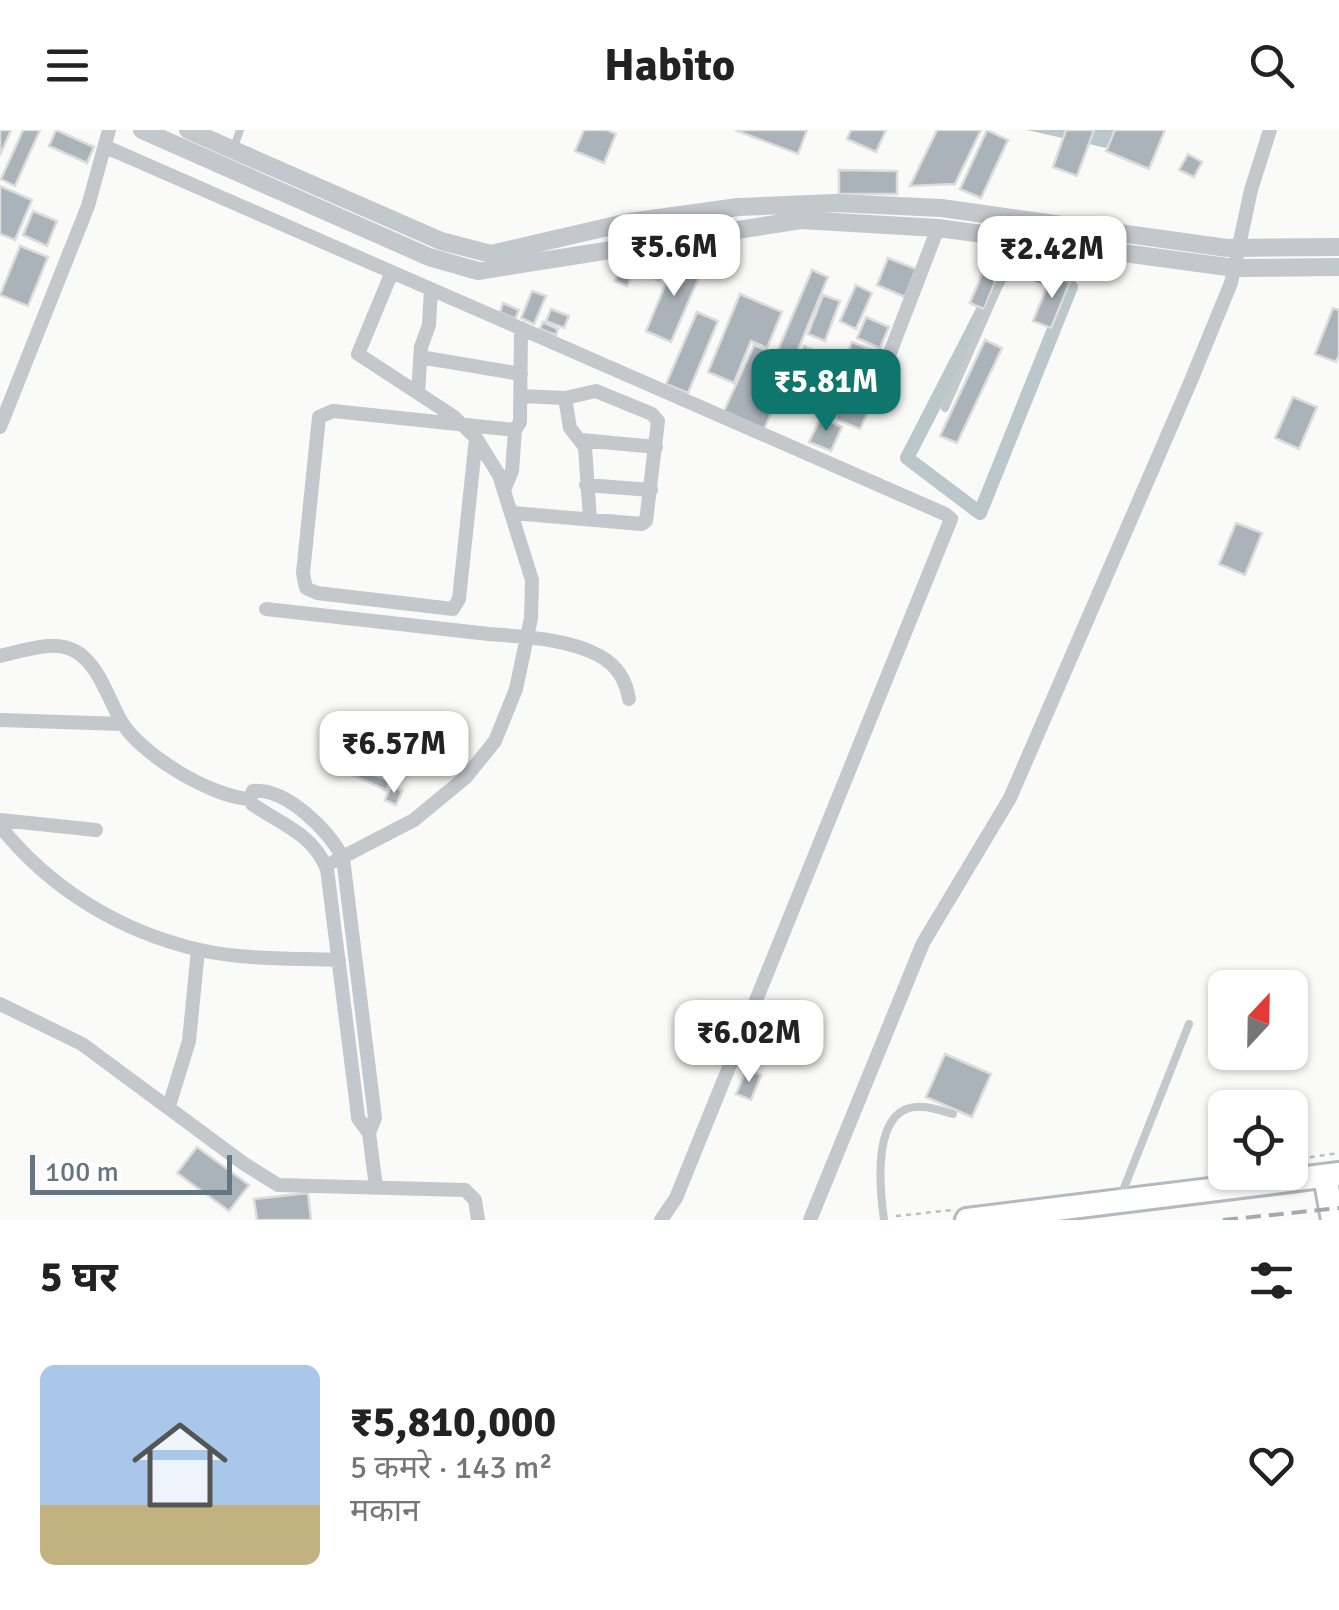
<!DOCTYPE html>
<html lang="hi">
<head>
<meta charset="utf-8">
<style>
  body { margin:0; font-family:Signika,"Noto Sans Devanagari",sans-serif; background:#f2f2f2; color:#222; height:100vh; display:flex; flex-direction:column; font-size:38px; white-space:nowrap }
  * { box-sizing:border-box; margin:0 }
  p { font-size:32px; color:#767676 }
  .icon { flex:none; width:55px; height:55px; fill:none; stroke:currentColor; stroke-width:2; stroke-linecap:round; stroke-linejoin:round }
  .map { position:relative; height:1090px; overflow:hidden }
  .panel { display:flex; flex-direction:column; background:#fff; flex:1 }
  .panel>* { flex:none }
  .needle { width:65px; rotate:22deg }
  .buttons { position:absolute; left:1208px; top:840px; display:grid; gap:20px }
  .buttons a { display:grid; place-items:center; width:100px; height:100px; border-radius:15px; background:#fff; box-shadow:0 2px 8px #0004; font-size:50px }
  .scale { position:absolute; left:30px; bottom:25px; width:202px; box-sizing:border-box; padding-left:10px; border:5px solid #657683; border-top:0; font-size:28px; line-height:35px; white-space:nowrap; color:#657683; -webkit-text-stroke:8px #fff; paint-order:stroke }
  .price { position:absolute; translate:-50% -85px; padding:0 22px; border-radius:20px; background:#fff; color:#222; font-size:32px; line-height:65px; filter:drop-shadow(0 2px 5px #0008) }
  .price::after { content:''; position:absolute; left:50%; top:60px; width:30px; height:22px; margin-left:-15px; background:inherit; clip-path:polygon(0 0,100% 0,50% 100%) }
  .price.current { background:#0f766e; color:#fff }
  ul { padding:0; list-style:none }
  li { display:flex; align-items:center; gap:30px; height:250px; padding:0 40px }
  li span { display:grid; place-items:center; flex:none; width:280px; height:200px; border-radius:15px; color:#555 }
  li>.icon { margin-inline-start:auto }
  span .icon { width:120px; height:120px; fill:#fffc; stroke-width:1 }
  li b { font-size:42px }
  h2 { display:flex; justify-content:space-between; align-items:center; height:120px; padding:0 40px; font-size:42px }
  header { display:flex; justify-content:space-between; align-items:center; height:130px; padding:0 40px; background:#fff; font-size:45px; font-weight:700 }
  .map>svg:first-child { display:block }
  .water { fill:#bbc7cb }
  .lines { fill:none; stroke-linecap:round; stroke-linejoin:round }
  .canal { stroke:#bbc7cb; stroke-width:14 }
  .building { fill:#aab3b9; stroke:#dcdcda; stroke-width:2.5 }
  .trunk-casing { stroke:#b4b9bd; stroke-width:28 }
  .path { stroke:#bbbfc2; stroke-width:2.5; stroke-dasharray:5 5; stroke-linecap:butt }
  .service { stroke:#c3c8cc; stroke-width:8 }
  .minor { stroke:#c3c8cc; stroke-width:14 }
  .tertiary { stroke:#c3c8cc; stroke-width:18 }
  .trunk { stroke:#fff; stroke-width:22 }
  .rail { stroke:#a2aab0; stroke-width:4; stroke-dasharray:15 8; stroke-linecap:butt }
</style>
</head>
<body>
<header><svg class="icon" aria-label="menu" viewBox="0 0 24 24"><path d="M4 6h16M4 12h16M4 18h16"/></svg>Habito<svg class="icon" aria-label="search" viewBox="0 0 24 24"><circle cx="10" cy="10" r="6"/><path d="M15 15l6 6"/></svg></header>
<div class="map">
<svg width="1339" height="1090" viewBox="0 0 1339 1090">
  <rect width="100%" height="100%" fill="#fafaf8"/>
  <path class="water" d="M 1027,0 L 1160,0 L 1146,27 Z"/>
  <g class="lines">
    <path class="canal" d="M 1019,110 L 1008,135 L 1071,157 L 980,383 L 907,328 Z"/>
  </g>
  <path class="building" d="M 0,0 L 11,0 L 0,25 Z
    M 23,0 L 40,0 L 15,56 L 1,49 Z
    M 56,0 L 94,17 L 87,33 L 49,16 Z
    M 584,0 L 607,0 L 616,4 L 604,33 L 575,21 Z
    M 735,0 L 807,0 L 798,24 Z
    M 851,0 L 886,0 L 876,22 L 847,9 Z
    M 937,0 L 981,0 L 955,54 L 910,56 Z
    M 987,0 L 1008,10 L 981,68 L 960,59 Z
    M 1066,0 L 1094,0 L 1077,46 L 1053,37 Z
    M 1115,0 L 1165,0 L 1149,39 L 1106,21 Z
    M 1188,24 L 1202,32 L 1194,47 L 1179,40 Z
    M 839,40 L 897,41 L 897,64 L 839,64 Z
    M 0,56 L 32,70 L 15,110 L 0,104 Z
    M 33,81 L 57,91 L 47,116 L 23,105 Z
    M 20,116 L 48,127 L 28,176 L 0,165 Z
    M 677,127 L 703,138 L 671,212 L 646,201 Z
    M 888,128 L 916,139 L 905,167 L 877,155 Z
    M 654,131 L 665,135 L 659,151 L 648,146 Z
    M 620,138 L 633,143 L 627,156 L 615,151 Z
    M 812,140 L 828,147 L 795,227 L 778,220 Z
    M 983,141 L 997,147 L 984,179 L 970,173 Z
    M 1052,144 L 1070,152 L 1051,198 L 1033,191 Z
    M 856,155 L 872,163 L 856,199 L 840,191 Z
    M 532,161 L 546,166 L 534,194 L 521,188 Z
    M 740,164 L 782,182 L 767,218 L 751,211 L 734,253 L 708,242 Z
    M 823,165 L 840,171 L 825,211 L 808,204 Z
    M 503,173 L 519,180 L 515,189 L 500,182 Z
    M 1333,178 L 1339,180 L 1339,225 L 1336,232 L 1315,224 Z
    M 551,179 L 569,186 L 564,198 L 546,191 Z
    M 697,182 L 718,191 L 688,263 L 666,254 Z
    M 866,187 L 889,197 L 880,218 L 857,208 Z
    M 543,192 L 558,199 L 556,205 L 540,199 Z
    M 985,210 L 1002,218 L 957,313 L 940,306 Z
    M 852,212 L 879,223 L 873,237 L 846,226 Z
    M 754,215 L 794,232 L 764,299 L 724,281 Z
    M 804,216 L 823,224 L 817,236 L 799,227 Z
    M 1293,267 L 1317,277 L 1299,319 L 1275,308 Z
    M 844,269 L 869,280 L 860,299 L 835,289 Z
    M 821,287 L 842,297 L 831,321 L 809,312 Z
    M 1236,393 L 1262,403 L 1245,445 L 1219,434 Z
    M 353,636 L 390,651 L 386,660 L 350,644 Z
    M 391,656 L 402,661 L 396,675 L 385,670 Z
    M 945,924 L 991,944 L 972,987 L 926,967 Z
    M 747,939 L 761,945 L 751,970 L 736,964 Z
    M 197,1017 L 249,1055 L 229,1081 L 177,1043 Z
    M 308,1063 L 311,1090 L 257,1090 L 254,1069 Z"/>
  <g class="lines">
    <g class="trunk-casing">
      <path id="trunk" d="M 1325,1046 L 1333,1090
        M 967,1090 L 1339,1044"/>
    </g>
    <path class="path" d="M 1290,1030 L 1339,1023
      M 896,1086 L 953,1080"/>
    <path class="service" d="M 233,20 L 240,0
      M 945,278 L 1019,110
      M 1120,1068 L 1189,894
      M 884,1090 C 880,1061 873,993 906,979 C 921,973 939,980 953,984"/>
    <path class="minor" d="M 106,17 L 945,384 L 951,389 L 676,1068 L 661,1090
      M 420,227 L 521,244
      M 418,263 L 421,217 L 429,195 L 431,159
      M 873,267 L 938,98
      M 565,268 L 570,298 L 585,317 L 590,389
      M 0,297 L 88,76 L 109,0
      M 476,308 L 459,469 L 453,479 L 317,463 L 306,458 L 303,443 L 319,287 L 333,281 L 515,300 L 520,292 L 521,198
      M 581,310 L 656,317
      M 586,355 L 651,360
      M 504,360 L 512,341 L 515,300
      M 513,383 L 642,394 L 646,391 L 658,291 L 652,284 L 596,261 L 565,268 L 521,266
      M 266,479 C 337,487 409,495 480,503 C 518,507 566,507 600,526 C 616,535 626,550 629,569
      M 0,526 C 23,521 53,509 75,521 C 98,533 109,570 121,591 C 140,624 211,667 250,669
      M 0,590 L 123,594
      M 0,690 L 96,700
      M 0,696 C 50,759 121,802 200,820 C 245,830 293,828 339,830
      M 335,731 L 414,690 L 466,647 L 495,611 L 516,559 L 531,488 L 532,450 L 499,345 L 476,308 L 453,286 L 358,224 L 392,142
      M 0,874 L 82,914 L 243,1033 L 278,1055 L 465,1060 L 475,1070 L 478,1090
      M 169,976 L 189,911 L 198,820
      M 369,1003 L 358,988 L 357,978 L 327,739 C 312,703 282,695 252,674 L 250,669 L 253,661 C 287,658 329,701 343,728 L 375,988 L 369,1003 L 376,1057
      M 810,1090 L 923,813 L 1010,668 L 1190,253 L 1231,153 L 1251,60 L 1270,0"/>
    <path class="tertiary" d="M 142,0 L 429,127 L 478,141 L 801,90 L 938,98 L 1235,138 L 1339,137
      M 188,0 L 441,111 L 491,124 L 629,92 L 738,77 L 834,73 L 941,78 L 1227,118 L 1339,117"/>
    <use href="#trunk" class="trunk"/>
    <path class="rail" d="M 1223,1090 L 1339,1078"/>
  </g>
</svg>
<div class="buttons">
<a><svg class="needle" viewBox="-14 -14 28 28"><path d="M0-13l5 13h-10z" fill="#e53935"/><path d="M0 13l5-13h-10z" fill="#767676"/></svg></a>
<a><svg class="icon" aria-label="locate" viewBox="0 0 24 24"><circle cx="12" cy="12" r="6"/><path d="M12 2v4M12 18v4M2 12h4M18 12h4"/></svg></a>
</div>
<div class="scale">100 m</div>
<b class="price" style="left:674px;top:169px">₹5.6M</b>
<b class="price" style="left:1052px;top:171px">₹2.42M</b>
<b class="price current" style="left:826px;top:304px">₹5.81M</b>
<b class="price" style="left:394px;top:666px">₹6.57M</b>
<b class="price" style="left:749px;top:955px">₹6.02M</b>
</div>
<section class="panel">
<h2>5 घर<svg class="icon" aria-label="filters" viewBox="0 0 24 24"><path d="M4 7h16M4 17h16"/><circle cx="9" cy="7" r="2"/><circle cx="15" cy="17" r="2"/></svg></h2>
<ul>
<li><span style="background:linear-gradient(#a9c7e8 70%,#c2b280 0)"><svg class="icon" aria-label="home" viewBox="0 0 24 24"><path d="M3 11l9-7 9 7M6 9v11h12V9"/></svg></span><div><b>₹5,810,000</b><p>5 कमरे · 143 m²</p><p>मकान</p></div><svg class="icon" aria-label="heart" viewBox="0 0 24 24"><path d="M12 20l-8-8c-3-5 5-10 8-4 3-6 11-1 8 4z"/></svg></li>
</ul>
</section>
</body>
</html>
